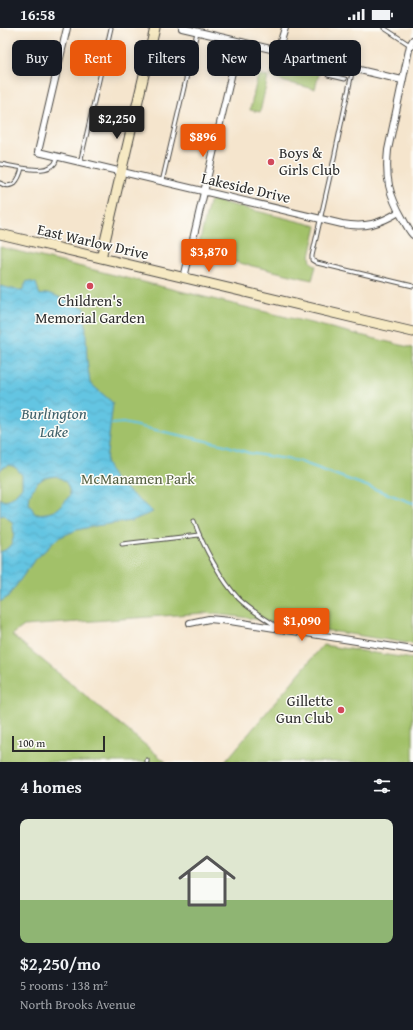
<!DOCTYPE html>
<html lang="en">
<head>
<meta charset="utf-8">
<style>
  body { margin:0; font-family:"Gentium Book Plus",serif; background:#242831; color:#f1f3f6; height:100vh; display:flex; flex-direction:column; font-size:15px; white-space:nowrap }
  * { box-sizing:border-box; margin:0 }
  p { font-size:13px; color:#9ea1a6 }
  .icon { flex:none; width:22px; height:22px; fill:none; stroke:currentColor; stroke-width:2; stroke-linecap:round; stroke-linejoin:round }
  .map { position:relative; height:734px; overflow:hidden }
  .panel { display:flex; flex-direction:column; background:#171b24; flex:1 }
  .panel>* { flex:none }
  .top-card { position:absolute; left:12px; top:12px; width:389px; height:36px; display:flex; gap:8px }
  .scale { position:absolute; left:12px; bottom:10px; width:93px; box-sizing:border-box; padding-left:4px; border:2px solid #2b2b2b; border-top:0; font-size:11px; line-height:14px; white-space:nowrap; color:#2b2b2b; -webkit-text-stroke:3px #fdfcf7; paint-order:stroke }
  .price { position:absolute; translate:-50% -34px; padding:0 9px; border-radius:4px; background:#ea580c; color:#fff; font-size:13px; line-height:26px; filter:drop-shadow(0 1px 2px #0008) }
  .price::after { content:''; position:absolute; left:50%; top:24px; width:12px; height:9px; margin-left:-6px; background:inherit; clip-path:polygon(0 0,100% 0,50% 100%) }
  .price.selected { background:#222; color:#fff }
  ul { padding:0; list-style:none }
  li { display:grid; align-content:center; gap:8px; height:212px; padding:0 20px }
  li+li { border-top:1px solid #363941 }
  li span { display:grid; place-items:center; height:124px; border-radius:8px; color:#555 }
  li>.icon { margin-inline-start:auto }
  span .icon { width:72px; height:72px; fill:#fffc; stroke-width:1 }
  li b { font-size:17px }
  h2 { display:flex; justify-content:space-between; align-items:center; height:48px; padding:0 20px; font-size:17px }
  .tag { padding:0 14px; border-radius:8px; background:#171b24; box-shadow:0 2px 10px #0003; font-size:14px; line-height:36px }
  .tag.selected { background:#ea580c; color:#fff }
  .status { display:flex; justify-content:space-between; align-items:center; height:28px; padding:0 20px; background:#171b24; direction:ltr }
  .status svg { height:11px; fill:currentColor }
  .map>svg:first-child { display:block }
  .park { fill:#a2c169; stroke:#66764a }
  .water { fill:url(#water-waves); stroke:#487886; fill-rule:evenodd }
  .lines { fill:none; stroke-linecap:round; stroke-linejoin:round }
  .stream { stroke:#64c5e2; stroke-width:2 }
  .lane-casing { stroke:#494743; stroke-width:5 }
  .street-casing { stroke:#494743; stroke-width:8 }
  .secondary-casing { stroke:#494743; stroke-width:11 }
  .lane { stroke:#fff; stroke-width:3 }
  .street { stroke:#fff; stroke-width:6 }
  .secondary { stroke:#f6e9c3; stroke-width:9 }
  .poi-dot { fill:#d1495b; stroke:#fdfcf7; stroke-width:1.5 }
  .labels { text-anchor:middle; stroke-width:3; stroke-linejoin:round; paint-order:stroke }
  .poi-label { font-size:15px; fill:#2b2b2b; stroke:#fdfcf7; text-anchor:start }
  .street-label { font-size:15px; fill:#2b2b2b; stroke:#fdfcf7 }
  .park-label { font-size:15px; fill:#556041; stroke:#fdfcf7 }
  .water-label { font-size:16px; font-style:italic; fill:#3f616b; stroke:#fdfcf7 }
</style>
</head>
<body>
<div class="status"><b>16:58</b><svg viewBox="0 0 49 12"><path d="M0 12V9h3v3zM5 12V6h3v6zM10 12V3h3v9zM15 12V0h3v12zM26 1h20v11H26zM47 4h2v5h-2z"/></svg></div>
<div class="map">
<svg width="413" height="734" viewBox="0 0 413 734">
  <defs>
    <pattern id="water-waves" width="16" height="10" patternUnits="userSpaceOnUse"><rect width="16" height="10" fill="#64c5e2"/><path d="M0 5q4-4 8 0t8 0" fill="none" stroke="#57a9c2"/></pattern>
  </defs>
  <rect width="100%" height="100%" fill="#fdfcf7"/>
  <filter id="ink" filterUnits="userSpaceOnUse"><feTurbulence type="fractalNoise" baseFrequency=".025" numOctaves="2"/><feDisplacementMap in="SourceGraphic" scale="8" xChannelSelector="R" yChannelSelector="G"/><feConvolveMatrix kernelMatrix="1 2 1 2 8 2 1 2 1" color-interpolation-filters="sRGB"/></filter>
  <filter id="wash" filterUnits="userSpaceOnUse"><feTurbulence type="fractalNoise" baseFrequency=".012" numOctaves="4" result="noise"/><feDisplacementMap in="SourceGraphic" scale="16" xChannelSelector="R" yChannelSelector="G"/><feGaussianBlur stdDeviation="0.9" result="paint"/><feColorMatrix in="noise" values="0 0 0 0 0 0 0 0 0 0 0 0 0 0 0 0 0 1.4 0 .05"/><feComposite in="paint" operator="in"/></filter>
  <g filter="url(#wash)">
    <rect width="100%" height="100%" fill="#f5e5cd"/>
    <path class="park" d="M 275,31 L 320,42 L 315,61 L 285,54 L 271,48 Z
      M 258,47 L 268,49 L 260,84 L 250,82 Z
      M 212,172 L 317,198 L 310,228 L 311,234 L 316,238 L 312,252 L 197,225 L 209,174 Z
      M 0,219 L 413,320 L 413,616 L 241,589 L 204,585 L 24,598 L 12,607 L 166,734 L 0,734 Z
      M 323,617 L 413,631 L 413,734 L 225,734 Z"/>
    <path class="water" d="M 27,253 L 36,255 L 40,267 L 49,265 L 85,280 L 87,332 L 90,355 L 113,375 L 106,434 L 114,451 L 153,484 L 131,493 L 95,498 L 77,502 L 58,510 L 33,534 L 8,569 L 0,574 L 0,524 C 15,519 15,507 12,494 L 4,487 L 0,488 L 0,471 L 5,473 L 14,468 L 22,459 L 22,447 L 16,440 L 10,437 L 2,440 L 0,443 L 0,258 L 22,263 ZM 56,448 C 66,452 69,457 70,467 C 58,483 55,485 35,486 L 29,475 L 30,466 L 36,456 L 44,450 Z"/>
    <g class="lines">
      <path class="stream" d="M 111,396 L 123,395 L 225,417 L 249,425 L 298,433 L 413,475"/>
    </g>
  </g>
  <g filter="url(#ink)">
    <g class="lines">
      <g class="lane-casing">
        <path id="lane" d="M 384,0 L 413,19
          M 353,40 L 333,135 L 312,228 L 312,232 L 317,235 L 413,258
          M 328,47 L 345,51
          M 80,135 L 111,0
          M 0,136 C 13,138 39,145 50,139 C 55,137 56,134 57,129
          M 162,154 L 197,4
          M 0,155 C 13,163 19,152 22,140
          M 194,493 C 203,518 221,552 239,571 C 250,582 265,590 277,599
          M 122,516 L 199,507
          M 147,734 L 147,732"/>
      </g>
      <g class="street-casing">
        <path id="street" d="M 67,0 L 38,124 L 342,196 C 366,200 379,196 399,184
          M 182,0 L 402,52
          M 413,12 L 410,17 L 388,122 C 385,150 389,167 403,191 C 406,197 409,203 413,207
          M 278,23 L 285,0
          M 184,250 L 239,14
          M 190,595 L 209,591 L 230,593 L 413,622"/>
      </g>
      <g class="secondary-casing">
        <path id="secondary" d="M 0,206 L 413,304
          M 101,230 L 155,0"/>
      </g>
      <use href="#lane" class="lane"/>
      <use href="#street" class="street"/>
      <use href="#secondary" class="secondary"/>
    </g>
  </g>
  <g class="poi-dot">
    <circle cx="271" cy="134" r="4"/>
    <circle cx="90" cy="258" r="4"/>
    <circle cx="341" cy="682" r="4"/>
  </g>
  <g class="labels">
    <g class="poi-label">
      <text x="279" y="130">Boys &amp;<tspan x="279" dy="17">Girls Club</tspan></text>
      <text x="90" y="278" text-anchor="middle">Children's<tspan x="90" dy="17">Memorial Garden</tspan></text>
      <text x="333" y="678" text-anchor="end">Gillette<tspan x="333" dy="17">Gun Club</tspan></text>
    </g>
    <g class="street-label">
      <text transform="translate(246 160) rotate(13)" y="5">Lakeside Drive</text>
      <text transform="translate(93 214) rotate(13)" y="5">East Warlow Drive</text>
    </g>
    <g class="park-label">
      <text x="138" y="456">McManamen Park</text>
    </g>
    <g class="water-label">
      <text x="54" y="391">Burlington<tspan x="54" dy="18">Lake</tspan></text>
    </g>
  </g>
</svg>
<div class="scale">100 m</div>
<b class="price selected" style="left:117px;top:112px">$2,250</b>
<b class="price" style="left:203px;top:130px">$896</b>
<b class="price" style="left:209px;top:245px">$3,870</b>
<b class="price" style="left:302px;top:614px">$1,090</b>
<div class="top-card">
<a class="tag">Buy</a>
<a class="tag selected">Rent</a>
<a class="tag">Filters</a>
<a class="tag">New</a>
<a class="tag">Apartment</a>
</div>
</div>
<section class="panel">
<h2>4 homes<svg class="icon" aria-label="filters" viewBox="0 0 24 24"><path d="M4 7h16M4 17h16"/><circle cx="9" cy="7" r="2"/><circle cx="15" cy="17" r="2"/></svg></h2>
<ul>
<li><span style="background:linear-gradient(#dfe7d0 65%,#8fb573 0)"><svg class="icon" aria-label="home" viewBox="0 0 24 24"><path d="M3 11l9-7 9 7M6 9v11h12V9"/></svg></span><div><b>$2,250/mo</b><p>5 rooms · 138 m²</p><p>North Brooks Avenue</p></div></li>
</ul>
</section>
</body>
</html>
